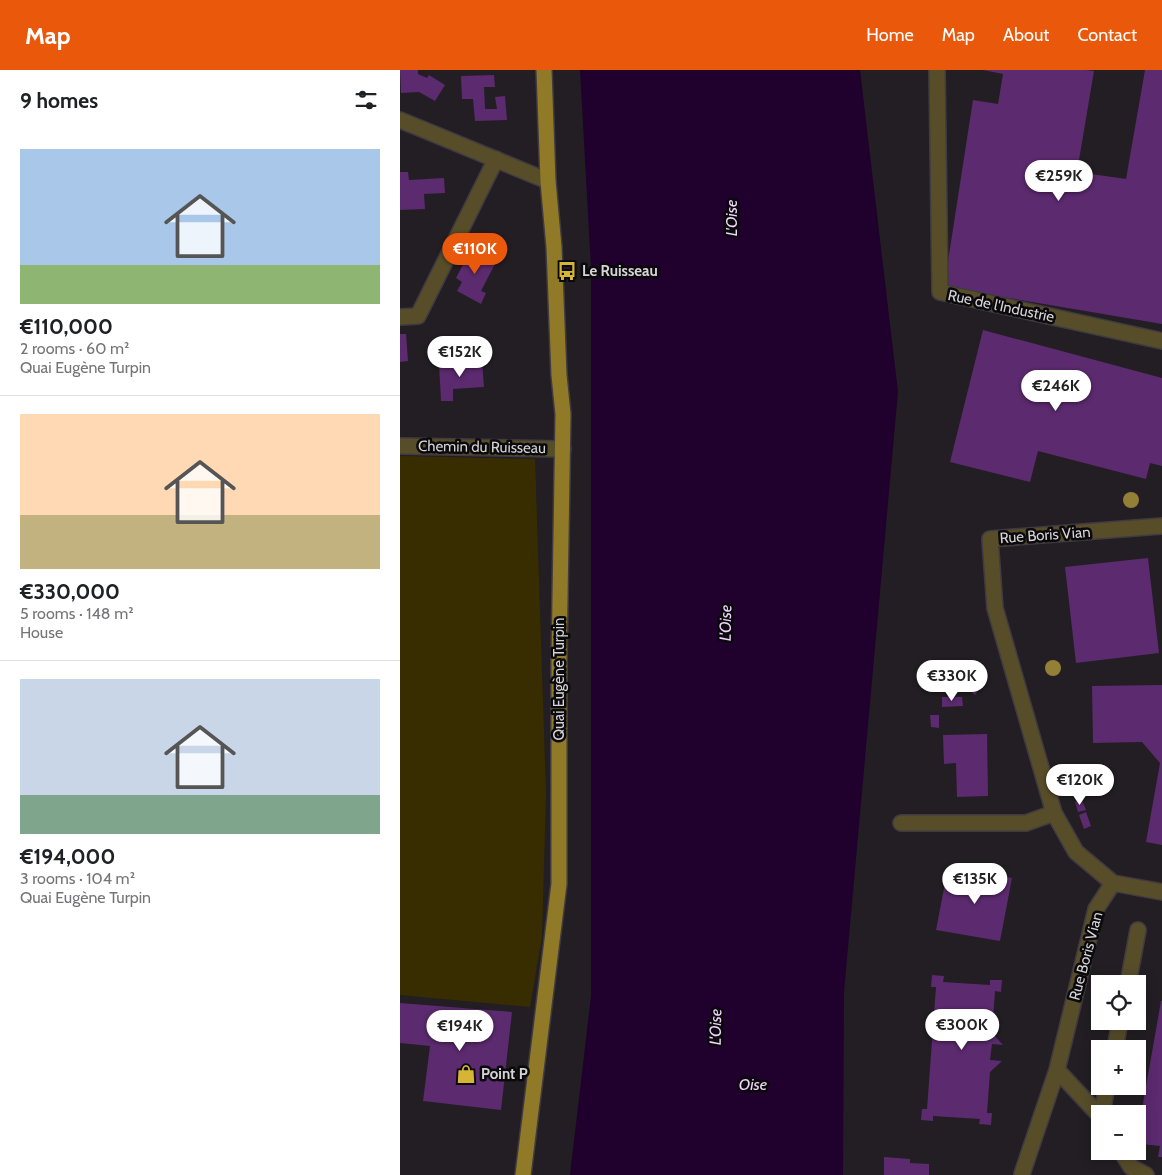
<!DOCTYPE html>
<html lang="en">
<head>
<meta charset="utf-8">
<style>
  body { margin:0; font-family:Cabin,sans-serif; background:#f2f2f2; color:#202124; height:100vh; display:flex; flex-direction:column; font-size:19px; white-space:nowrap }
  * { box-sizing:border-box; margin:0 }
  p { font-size:16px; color:#757577 }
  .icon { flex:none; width:28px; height:28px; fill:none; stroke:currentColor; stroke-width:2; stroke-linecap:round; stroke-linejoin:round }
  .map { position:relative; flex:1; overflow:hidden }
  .sheet { display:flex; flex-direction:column; background:#fff; width:400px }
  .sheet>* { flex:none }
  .fabs { position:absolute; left:691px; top:905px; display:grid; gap:10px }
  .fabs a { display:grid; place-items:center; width:55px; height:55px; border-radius:0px; background:#fff; box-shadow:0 2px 12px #0003; font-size:25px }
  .price { position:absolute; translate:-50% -42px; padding:0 11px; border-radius:18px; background:#fff; color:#222; font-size:16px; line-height:32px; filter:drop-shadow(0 1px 2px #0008) }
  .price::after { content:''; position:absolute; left:50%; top:30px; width:15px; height:11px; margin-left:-8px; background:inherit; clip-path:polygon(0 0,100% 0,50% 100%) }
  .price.current { background:#ea580c; color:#fff }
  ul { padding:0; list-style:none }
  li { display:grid; align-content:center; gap:10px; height:265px; padding:0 20px }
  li+li { border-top:1px solid #e0e0e0 }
  li span { display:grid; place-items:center; height:155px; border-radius:0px; color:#555 }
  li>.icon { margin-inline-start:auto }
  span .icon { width:90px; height:90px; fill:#fffc; stroke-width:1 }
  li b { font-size:21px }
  h2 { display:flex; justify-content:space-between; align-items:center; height:60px; padding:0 20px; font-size:21px }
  header { display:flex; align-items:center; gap:30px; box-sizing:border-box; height:70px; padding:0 25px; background:#ea580c; color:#fff }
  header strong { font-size:24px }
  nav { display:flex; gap:28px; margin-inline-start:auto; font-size:18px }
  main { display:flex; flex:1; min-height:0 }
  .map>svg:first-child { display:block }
  .green { fill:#382d00 }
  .water { fill:#20002d }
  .building { fill:#5c2a6f }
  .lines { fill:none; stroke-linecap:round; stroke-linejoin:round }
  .minor-casing { stroke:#3f3b40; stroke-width:18 }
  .major-casing { stroke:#3f3b40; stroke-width:18 }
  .minor { stroke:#584d29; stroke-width:15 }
  .major { stroke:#907a27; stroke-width:15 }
  .tree { fill:#947f37 }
  .labels { text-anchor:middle; stroke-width:5; stroke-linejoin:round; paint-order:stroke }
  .poi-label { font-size:15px; font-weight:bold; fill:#d6d3d7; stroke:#0a090b; text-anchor:start }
  .street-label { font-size:15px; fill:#d6d3d7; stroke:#0a090b }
  .water-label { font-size:16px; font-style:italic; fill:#efd4fb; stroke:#0a090b }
</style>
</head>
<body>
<header>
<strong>Map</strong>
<nav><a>Home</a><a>Map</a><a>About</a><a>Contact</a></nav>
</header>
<main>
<section class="sheet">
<h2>9 homes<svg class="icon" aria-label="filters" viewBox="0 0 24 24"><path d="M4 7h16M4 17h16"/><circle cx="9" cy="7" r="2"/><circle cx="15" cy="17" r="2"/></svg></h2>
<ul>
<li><span style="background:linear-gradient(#a9c7e8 75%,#8fb573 0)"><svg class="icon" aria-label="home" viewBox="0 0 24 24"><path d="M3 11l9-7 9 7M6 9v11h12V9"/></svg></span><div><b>€110,000</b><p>2 rooms · 60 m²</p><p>Quai Eugène Turpin</p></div></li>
<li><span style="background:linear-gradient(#ffd9b3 65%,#c2b280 0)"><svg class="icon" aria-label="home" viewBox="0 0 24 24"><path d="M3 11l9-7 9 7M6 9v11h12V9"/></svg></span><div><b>€330,000</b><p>5 rooms · 148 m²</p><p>House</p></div></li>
<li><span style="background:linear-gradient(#c9d6e8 75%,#7fa58c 0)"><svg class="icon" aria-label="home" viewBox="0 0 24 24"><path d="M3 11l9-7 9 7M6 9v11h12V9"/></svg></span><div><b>€194,000</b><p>3 rooms · 104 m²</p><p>Quai Eugène Turpin</p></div></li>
</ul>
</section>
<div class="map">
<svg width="762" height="1105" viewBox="0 0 762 1105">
  <rect width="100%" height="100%" fill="#221e23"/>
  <path class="green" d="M 0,386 L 135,389 L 146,723 L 142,867 L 130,937 L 0,925 Z"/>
  <path class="water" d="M 180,0 L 460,0 L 498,322 L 444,922 L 443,1105 L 170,1105 L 191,926 L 191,198 Z"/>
  <path class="building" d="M 0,0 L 18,0 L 18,4 L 27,8 L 29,5 L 45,15 L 35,31 L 19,22 L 1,23 Z
    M 583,0 L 686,0 L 694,1 L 677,102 L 726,109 L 745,0 L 762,0 L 762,254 L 544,217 L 573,30 L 598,34 L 603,4 Z
    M 94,5 L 95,17 L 84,17 L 85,39 L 97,39 L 95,27 L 105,26 L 107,50 L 75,51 L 73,29 L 62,29 L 61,6 Z
    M 0,102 L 8,102 L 9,110 L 44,108 L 45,123 L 24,124 L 25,139 L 0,140 Z
    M 72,177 L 97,190 L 81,221 L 86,223 L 81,234 L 57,221 L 62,212 L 56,208 Z
    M 583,260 L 762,308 L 762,396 L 750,393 L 746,409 L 638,381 L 630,412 L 550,392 Z
    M 0,264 L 6,264 L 8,291 L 0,292 Z
    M 82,291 L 84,317 L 53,319 L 53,331 L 41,331 L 39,294 Z
    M 748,488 L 759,583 L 676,593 L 665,497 Z
    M 577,612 L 581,617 L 575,625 L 569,620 Z
    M 762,615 L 762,775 L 746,772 L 760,693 L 742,672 L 693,673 L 692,616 Z
    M 542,627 L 562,627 L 563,636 L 542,637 Z
    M 530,645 L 539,645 L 539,658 L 531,657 Z
    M 587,664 L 588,726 L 557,727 L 556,693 L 544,694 L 543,665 Z
    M 682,730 L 686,740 L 678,742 L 675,732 Z
    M 686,742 L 691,756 L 684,759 L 679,745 Z
    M 564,799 L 612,808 L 600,871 L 536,860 L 545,813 Z
    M 532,905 L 544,906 L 543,912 L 590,915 L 590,910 L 602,910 L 601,922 L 595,921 L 592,963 L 603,975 L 592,974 L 590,990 L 602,991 L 590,1002 L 587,1043 L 592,1043 L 591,1055 L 579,1054 L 580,1049 L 533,1046 L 533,1051 L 521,1050 L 522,1039 L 527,1039 L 536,917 L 531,917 Z
    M 761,931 L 762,931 L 762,1087 L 758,1087 L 760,1076 L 742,1074 L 744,1063 L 738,1062 Z
    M 0,933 L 112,942 L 101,1040 L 23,1031 L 30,976 L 0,973 Z
    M 484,1087 L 510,1089 L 510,1093 L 529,1094 L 529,1105 L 484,1105 Z"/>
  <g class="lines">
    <g class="minor-casing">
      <path id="minor" d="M 537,0 L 540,222 L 762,271
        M 0,50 L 148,111
        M 0,247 L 18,246 L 96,89
        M 0,376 L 163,379
        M 501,753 L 626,753 L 654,743
        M 713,813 L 762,822
        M 728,914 L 738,860
        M 715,979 L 720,951
        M 657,1000 L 700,1046
        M 702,1044 L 707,1016
        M 721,1081 L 731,1097 L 746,1105
        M 622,1104 L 657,1000 L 696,839 L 713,813 L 676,782 L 654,743 L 595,538 L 590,469 L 762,456"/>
    </g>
    <g class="major-casing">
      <path id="major" d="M 123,1105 L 159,814 L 159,591 L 163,344 L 159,305 L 154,177 L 148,111 L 144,0"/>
    </g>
    <use href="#minor" class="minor"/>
    <use href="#major" class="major"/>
  </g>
  <g class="tree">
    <circle cx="731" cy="430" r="8"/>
    <circle cx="653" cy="598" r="8"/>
  </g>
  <defs>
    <g id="bus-bare" transform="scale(1.5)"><path d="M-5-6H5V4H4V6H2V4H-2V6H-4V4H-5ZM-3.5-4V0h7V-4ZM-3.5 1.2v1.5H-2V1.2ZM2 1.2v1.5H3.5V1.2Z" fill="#d6b534" stroke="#0a090b" stroke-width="2.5" paint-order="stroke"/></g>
    <g id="shop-bare" transform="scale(1.5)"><path d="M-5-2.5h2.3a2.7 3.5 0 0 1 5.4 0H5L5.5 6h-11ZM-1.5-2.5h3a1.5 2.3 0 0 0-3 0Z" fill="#d6b534" stroke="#0a090b" stroke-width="2.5" paint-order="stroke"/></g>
  </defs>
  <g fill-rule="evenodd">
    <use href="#bus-bare" x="167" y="201"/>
    <use href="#shop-bare" x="66" y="1004"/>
  </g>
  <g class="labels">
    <g class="poi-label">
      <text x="182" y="206">Le Ruisseau</text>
      <text x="81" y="1009">Point P</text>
    </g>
    <g class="street-label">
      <text transform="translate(601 236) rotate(12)" y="5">Rue de l'Industrie</text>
      <text transform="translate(82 377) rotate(1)" y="5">Chemin du Ruisseau</text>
      <text transform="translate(645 465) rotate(-4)" y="5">Rue Boris Vian</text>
      <text transform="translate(159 609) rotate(-90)" y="5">Quai Eugène Turpin</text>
      <text transform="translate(686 886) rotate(-75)" y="5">Rue Boris Vian</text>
    </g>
    <g class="water-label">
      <text transform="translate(331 148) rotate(-90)" y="6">L'Oise</text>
      <text transform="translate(325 553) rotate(-89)" y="6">L'Oise</text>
      <text transform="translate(315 957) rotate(-89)" y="6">L'Oise</text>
      <text x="353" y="1020">Oise</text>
    </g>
  </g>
</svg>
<div class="fabs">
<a><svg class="icon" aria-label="locate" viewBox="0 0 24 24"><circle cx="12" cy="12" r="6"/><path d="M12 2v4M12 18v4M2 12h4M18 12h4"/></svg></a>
<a>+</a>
<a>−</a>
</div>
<b class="price" style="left:659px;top:132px">€259K</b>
<b class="price current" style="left:75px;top:205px">€110K</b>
<b class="price" style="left:60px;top:308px">€152K</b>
<b class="price" style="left:656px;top:342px">€246K</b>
<b class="price" style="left:552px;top:632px">€330K</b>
<b class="price" style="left:680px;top:736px">€120K</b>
<b class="price" style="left:575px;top:835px">€135K</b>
<b class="price" style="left:562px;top:981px">€300K</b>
<b class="price" style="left:60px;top:982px">€194K</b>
</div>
</main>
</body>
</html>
